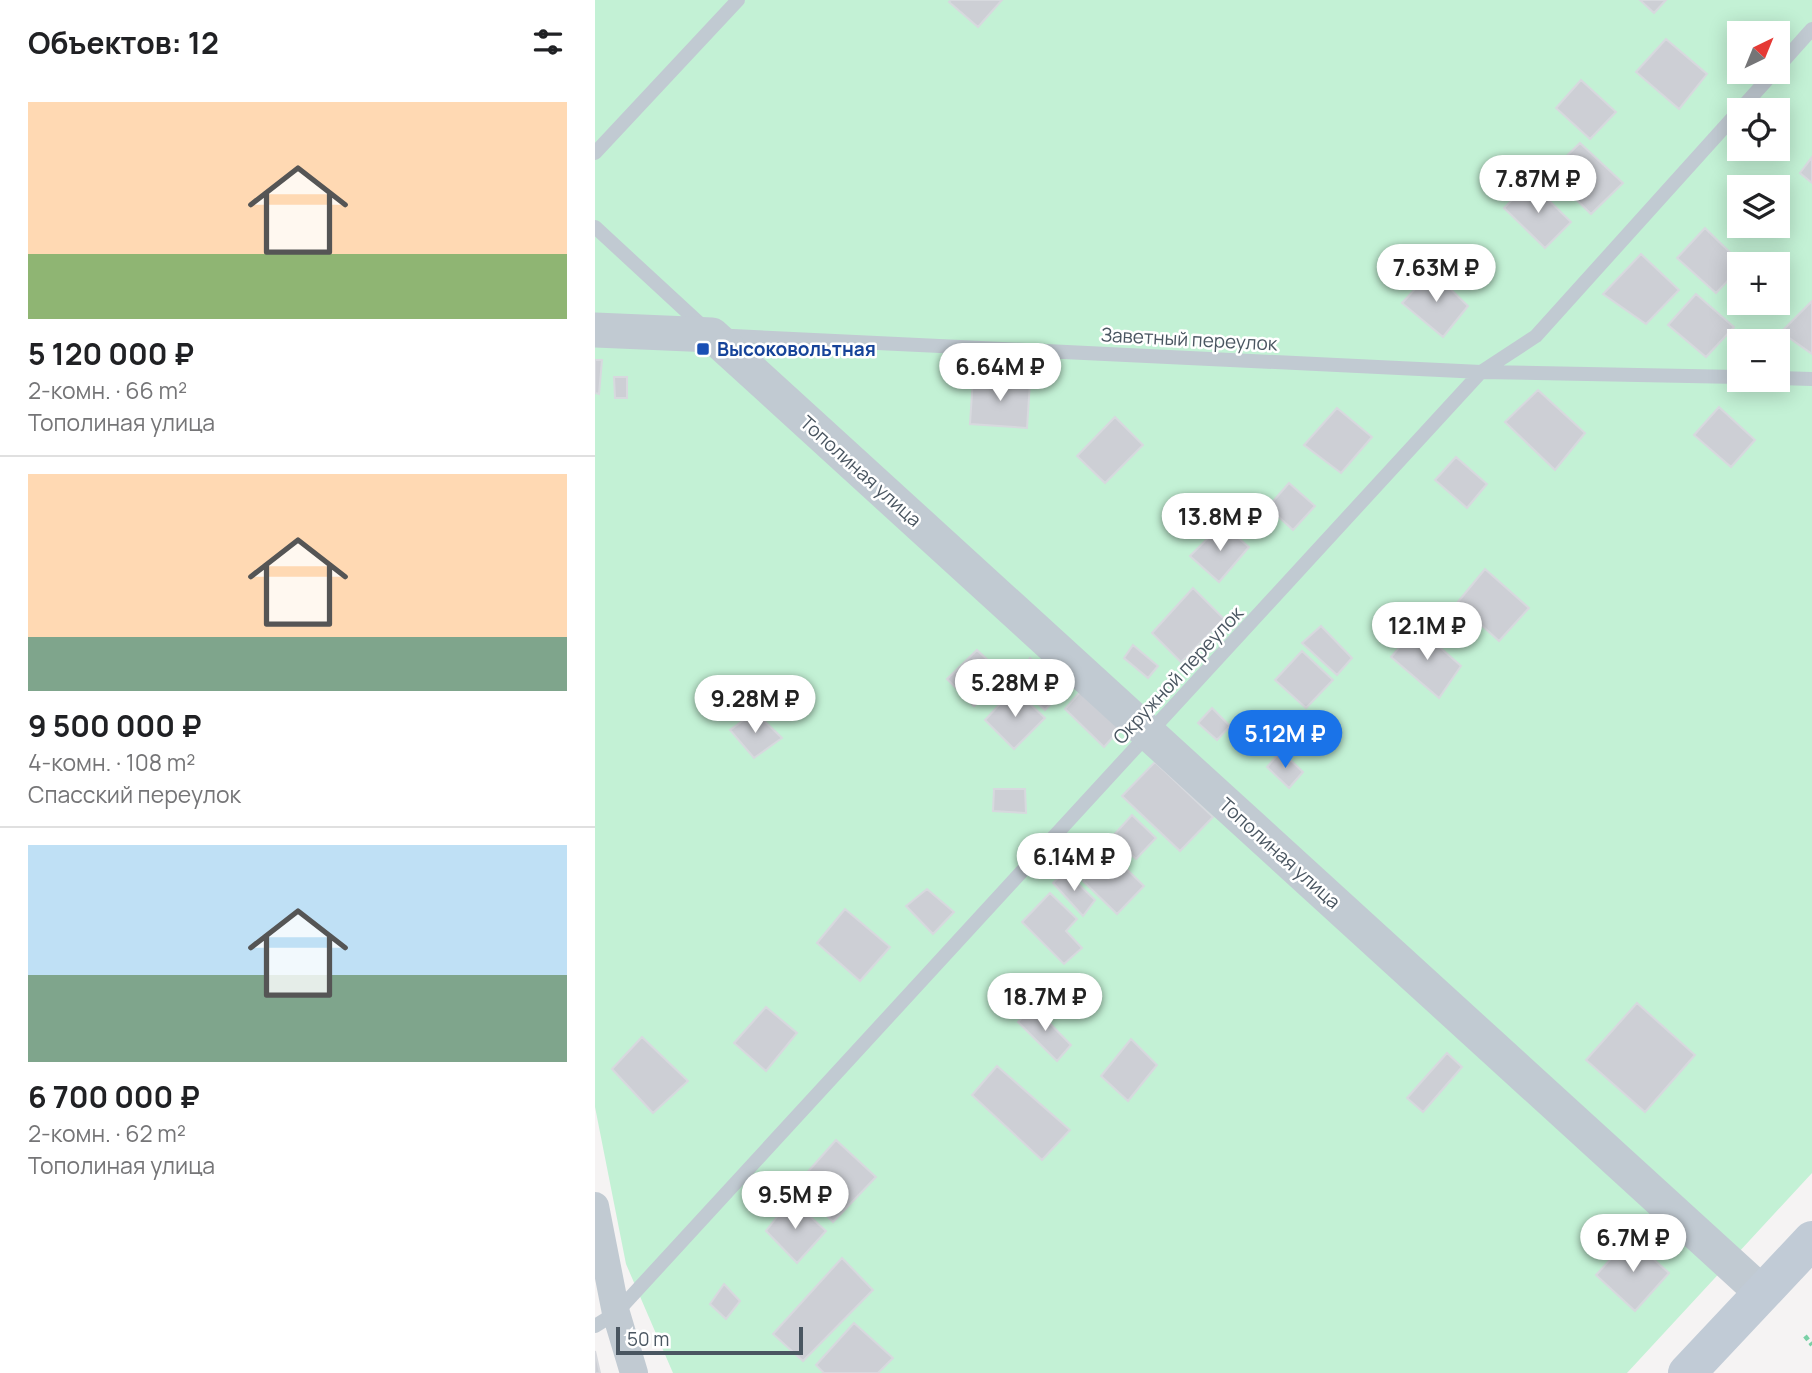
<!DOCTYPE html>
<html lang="ru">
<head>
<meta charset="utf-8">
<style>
  body { margin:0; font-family:Manrope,sans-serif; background:#f2f2f2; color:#202124; height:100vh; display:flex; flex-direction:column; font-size:26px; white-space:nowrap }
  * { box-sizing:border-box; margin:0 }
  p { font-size:23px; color:#757577 }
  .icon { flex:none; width:38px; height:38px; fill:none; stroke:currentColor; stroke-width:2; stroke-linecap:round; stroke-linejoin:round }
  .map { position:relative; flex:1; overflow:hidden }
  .details { display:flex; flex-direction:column; background:#fff; width:595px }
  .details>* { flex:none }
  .needle { width:46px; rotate:43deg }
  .controls { position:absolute; left:1132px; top:21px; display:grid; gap:14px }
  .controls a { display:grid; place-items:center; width:63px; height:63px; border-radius:0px; background:#fff; box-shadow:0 4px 18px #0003; font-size:35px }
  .scale { position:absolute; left:21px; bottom:18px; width:187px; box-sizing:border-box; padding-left:7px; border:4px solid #4a5661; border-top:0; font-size:19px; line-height:24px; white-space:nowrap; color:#4a5661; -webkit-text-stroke:5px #fff; paint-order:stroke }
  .price { position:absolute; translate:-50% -60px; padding:0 16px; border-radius:24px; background:#fff; color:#222; font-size:23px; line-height:46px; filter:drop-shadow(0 2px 4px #0008) }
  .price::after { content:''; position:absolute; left:50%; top:42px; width:21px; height:16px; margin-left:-10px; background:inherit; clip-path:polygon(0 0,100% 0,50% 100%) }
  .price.current { background:#1a73e8; color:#fff }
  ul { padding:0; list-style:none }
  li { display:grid; align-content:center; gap:14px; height:371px; padding:0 28px }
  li+li { border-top:2px solid #e0e0e0 }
  li span { display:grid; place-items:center; height:217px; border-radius:0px; color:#555 }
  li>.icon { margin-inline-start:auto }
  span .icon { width:126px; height:126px; fill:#fffc; stroke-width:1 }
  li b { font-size:30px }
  h2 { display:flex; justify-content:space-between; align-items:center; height:84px; padding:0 28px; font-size:30px }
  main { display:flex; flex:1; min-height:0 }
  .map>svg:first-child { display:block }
  .green { fill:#c3f1d5; fill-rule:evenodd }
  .building { fill:#cdcfd5; stroke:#d7d9de; stroke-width:2 }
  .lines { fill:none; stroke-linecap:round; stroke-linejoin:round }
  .path { stroke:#7ad0a6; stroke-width:4.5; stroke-dasharray:5 3.5; stroke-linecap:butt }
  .service { stroke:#c1cad2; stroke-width:14 }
  .minor { stroke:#c1cad2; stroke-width:28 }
  .tertiary { stroke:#c1cad2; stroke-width:35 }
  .secondary { stroke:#c1cbd6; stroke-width:38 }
  .transit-dot { fill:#1a4fb4; stroke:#fff; stroke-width:2.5 }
  .labels { text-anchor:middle; stroke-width:5; stroke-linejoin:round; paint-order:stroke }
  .street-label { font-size:19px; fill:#4a5661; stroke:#fff }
  .transit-label { font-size:19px; font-weight:bold; fill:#164399; stroke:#fff; text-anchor:start }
</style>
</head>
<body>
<main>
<section class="details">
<h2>Объектов: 12<svg class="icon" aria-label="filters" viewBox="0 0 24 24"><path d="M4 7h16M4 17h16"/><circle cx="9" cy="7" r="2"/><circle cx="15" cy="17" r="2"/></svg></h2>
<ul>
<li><span style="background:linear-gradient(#ffd9b3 70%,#8fb573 0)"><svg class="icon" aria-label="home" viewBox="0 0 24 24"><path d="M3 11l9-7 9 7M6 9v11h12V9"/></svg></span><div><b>5 120 000 ₽</b><p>2-комн. · 66 m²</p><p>Тополиная улица</p></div></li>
<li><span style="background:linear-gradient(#ffd9b3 75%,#7fa58c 0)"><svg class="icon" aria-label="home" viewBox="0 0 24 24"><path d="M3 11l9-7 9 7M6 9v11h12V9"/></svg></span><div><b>9 500 000 ₽</b><p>4-комн. · 108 m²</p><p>Спасский переулок</p></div></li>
<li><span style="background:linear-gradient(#bfe0f5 60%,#7fa58c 0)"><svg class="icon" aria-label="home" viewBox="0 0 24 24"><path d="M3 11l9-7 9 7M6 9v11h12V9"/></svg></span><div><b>6 700 000 ₽</b><p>2-комн. · 62 m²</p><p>Тополиная улица</p></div></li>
</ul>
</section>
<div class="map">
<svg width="1217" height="1373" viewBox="0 0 1217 1373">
  <rect width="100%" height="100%" fill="#f5f3f3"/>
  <path class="green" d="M 0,0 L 1217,0 L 1217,1173 L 1032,1373 L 78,1373 L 31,1264 L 0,1107 ZM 1144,33 L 1183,33 L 1183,72 L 1144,72 ZM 1144,110 L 1183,110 L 1183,149 L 1144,149 ZM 1144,187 L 1183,187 L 1183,226 L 1144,226 ZM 1144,264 L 1183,264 L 1183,303 L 1144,303 ZM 1144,341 L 1183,341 L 1183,380 L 1144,380 Z"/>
  <path class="building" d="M 356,0 L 407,0 L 383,27 L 354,2 Z
    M 1045,0 L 1071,0 L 1059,13 Z
    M 1071,39 L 1112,74 L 1084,109 L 1041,72 Z
    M 986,80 L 1021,112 L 995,139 L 961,108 Z
    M 985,143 L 1028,183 L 996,214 L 954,173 Z
    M 1217,157 L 1217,183 L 1205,173 Z
    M 935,182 L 976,222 L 950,248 L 909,208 Z
    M 1110,228 L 1147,264 L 1144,264 L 1144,269 L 1121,293 L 1082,258 Z
    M 1046,254 L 1084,290 L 1051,324 L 1008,294 Z
    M 837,271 L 873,306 L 848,337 L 807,303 Z
    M 1101,294 L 1139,327 L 1111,357 L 1073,325 Z
    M 1217,301 L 1217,354 L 1186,332 Z
    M 0,360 L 7,360 L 4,394 L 0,393 Z
    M 19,377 L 32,377 L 32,398 L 20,398 Z
    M 378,378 L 435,382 L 432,428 L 375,424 Z
    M 943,390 L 990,433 L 960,470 L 910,422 Z
    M 1124,407 L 1160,440 L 1136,467 L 1099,435 Z
    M 742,408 L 777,437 L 746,473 L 709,445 Z
    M 520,417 L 548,445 L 510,483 L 482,456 Z
    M 861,457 L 892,484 L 872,508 L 840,480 Z
    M 694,483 L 720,506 L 698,530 L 673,507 Z
    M 627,524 L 654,547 L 624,582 L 595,556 Z
    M 890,569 L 934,608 L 904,641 L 862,603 Z
    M 598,588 L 629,619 L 586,662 L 557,633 Z
    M 726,626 L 757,658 L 742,675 L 707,643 Z
    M 822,627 L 866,666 L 844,698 L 796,657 Z
    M 538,645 L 563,666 L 553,678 L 529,658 Z
    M 382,650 L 411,677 L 379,706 L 352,679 Z
    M 707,651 L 738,680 L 711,708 L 680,680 Z
    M 435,658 L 468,691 L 450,710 L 417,681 Z
    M 419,689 L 450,718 L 419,749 L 390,720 Z
    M 485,692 L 526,728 L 509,747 L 470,709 Z
    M 617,708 L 635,726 L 622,740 L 603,723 Z
    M 160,712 L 187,738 L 159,758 L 135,730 Z
    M 686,751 L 708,772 L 694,788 L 672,767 Z
    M 560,762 L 618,817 L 585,851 L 527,796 Z
    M 399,789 L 430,789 L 431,813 L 398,811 Z
    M 537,815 L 561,838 L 541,859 L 517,837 Z
    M 516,854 L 549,886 L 522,914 L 488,881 Z
    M 470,871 L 500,900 L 488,916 L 458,883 Z
    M 332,889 L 359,912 L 338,934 L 311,906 Z
    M 455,893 L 482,919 L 471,931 L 487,948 L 469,964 L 427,922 Z
    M 250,909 L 295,947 L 265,981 L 222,943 Z
    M 1042,1003 L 1100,1055 L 1050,1112 L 991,1060 Z
    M 438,1006 L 476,1045 L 462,1061 L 423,1022 Z
    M 171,1007 L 202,1033 L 171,1071 L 139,1043 Z
    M 47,1037 L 93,1081 L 58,1113 L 17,1069 Z
    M 536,1039 L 562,1065 L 533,1101 L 506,1076 Z
    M 852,1053 L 867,1067 L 828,1112 L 812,1098 Z
    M 402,1066 L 475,1130 L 447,1160 L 377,1095 Z
    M 241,1140 L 281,1177 L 238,1222 L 201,1185 Z
    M 196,1199 L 231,1231 L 202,1263 L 171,1231 Z
    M 1035,1238 L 1074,1273 L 1040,1311 L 1001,1275 Z
    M 247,1258 L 278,1290 L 208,1361 L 178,1334 Z
    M 129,1284 L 145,1301 L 131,1319 L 115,1304 Z
    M 259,1323 L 298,1358 L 283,1373 L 229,1373 L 221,1365 Z
    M 0,1351 L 5,1373 L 0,1373 Z"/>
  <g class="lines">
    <path class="path" d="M 1210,1336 L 1217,1345"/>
    <path class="service" d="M 1183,67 L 1217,29
      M 0,153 L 143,0
      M 0,227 L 117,335 L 886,372 L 1144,377
      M 1183,378 L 1217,379
      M 0,1326 L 21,1313 L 886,372 L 941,336 L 1179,72"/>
    <path class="minor" d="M 0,1206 L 21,1313 L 39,1373"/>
    <path class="tertiary" d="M 0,330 L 117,335 L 1153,1280"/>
    <path class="secondary" d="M 1092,1373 L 1217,1240"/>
  </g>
  <rect class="transit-dot" x="101" y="342" width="14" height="14" rx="3.5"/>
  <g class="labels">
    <g class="street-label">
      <text transform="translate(594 339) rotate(3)" y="7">Заветный переулок</text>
      <text transform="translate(266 471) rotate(42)" y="7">Тополиная улица</text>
      <text transform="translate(583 675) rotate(-47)" y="7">Окружной переулок</text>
      <text transform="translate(685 853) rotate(42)" y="7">Тополиная улица</text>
    </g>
    <g class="transit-label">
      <text x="122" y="356">Высоковольтная</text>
    </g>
  </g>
</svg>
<div class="controls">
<a><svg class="needle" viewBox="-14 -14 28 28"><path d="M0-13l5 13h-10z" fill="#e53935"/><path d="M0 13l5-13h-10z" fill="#757577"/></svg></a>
<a><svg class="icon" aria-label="locate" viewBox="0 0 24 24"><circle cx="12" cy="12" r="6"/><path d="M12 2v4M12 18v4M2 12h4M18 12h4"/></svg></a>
<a><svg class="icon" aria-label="layers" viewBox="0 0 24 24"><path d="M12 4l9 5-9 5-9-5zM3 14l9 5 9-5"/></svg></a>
<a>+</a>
<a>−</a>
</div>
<div class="scale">50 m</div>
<b class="price" style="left:943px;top:215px">7.87M ₽</b>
<b class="price" style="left:841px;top:304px">7.63M ₽</b>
<b class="price" style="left:405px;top:403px">6.64M ₽</b>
<b class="price" style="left:625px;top:553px">13.8M ₽</b>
<b class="price" style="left:832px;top:662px">12.1M ₽</b>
<b class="price" style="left:420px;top:719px">5.28M ₽</b>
<b class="price" style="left:160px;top:735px">9.28M ₽</b>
<b class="price current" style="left:690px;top:770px">5.12M ₽</b>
<b class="price" style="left:479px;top:893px">6.14M ₽</b>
<b class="price" style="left:450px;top:1033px">18.7M ₽</b>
<b class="price" style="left:200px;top:1231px">9.5M ₽</b>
<b class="price" style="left:1038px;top:1274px">6.7M ₽</b>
</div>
</main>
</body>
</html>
